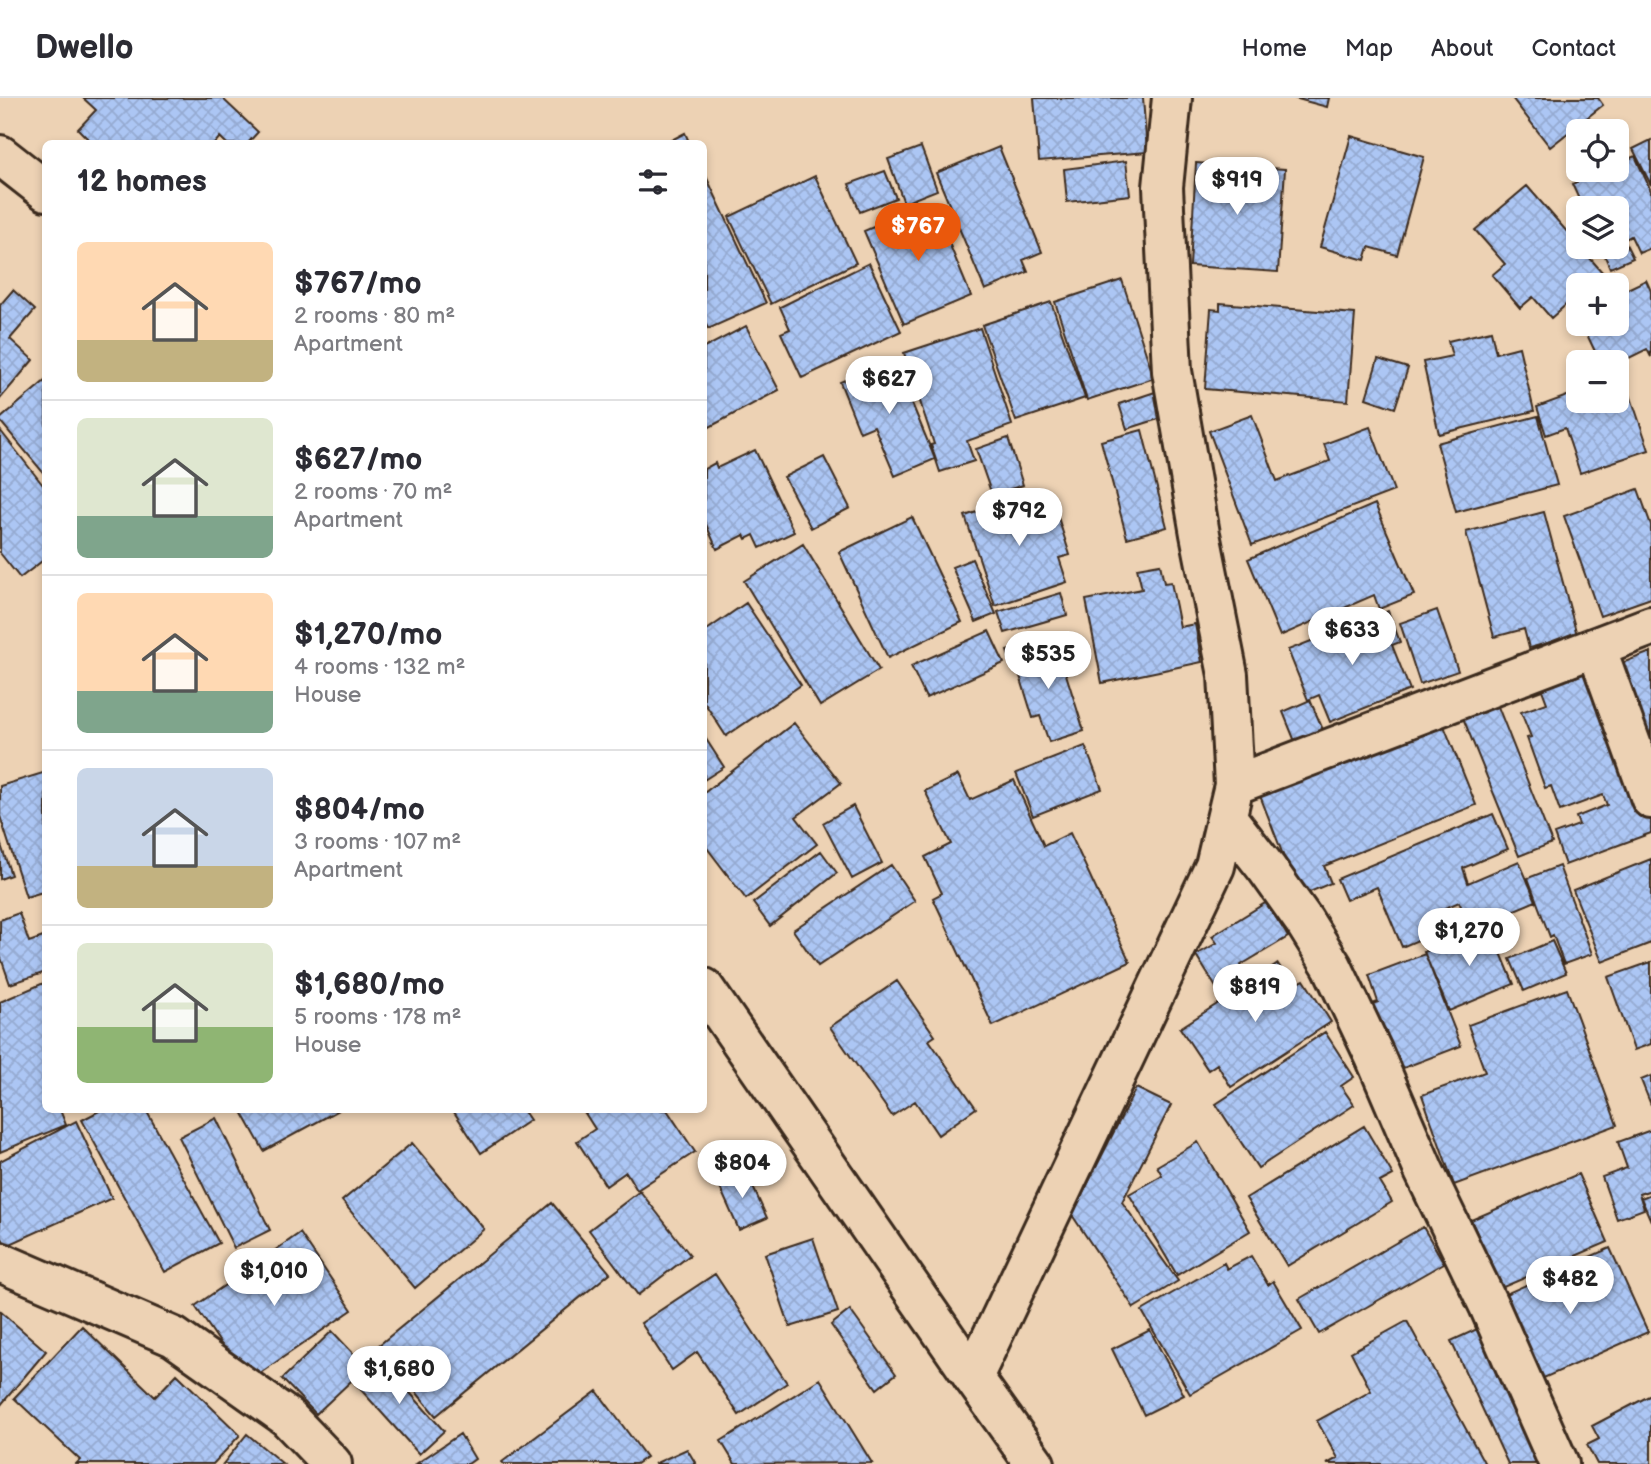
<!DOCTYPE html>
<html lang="en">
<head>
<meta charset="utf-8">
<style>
  body { margin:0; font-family:"Balsamiq Sans",sans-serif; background:#f7f7f7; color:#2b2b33; height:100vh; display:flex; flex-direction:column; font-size:26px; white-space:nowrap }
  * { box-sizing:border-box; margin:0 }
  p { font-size:23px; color:#7c7c81 }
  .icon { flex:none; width:38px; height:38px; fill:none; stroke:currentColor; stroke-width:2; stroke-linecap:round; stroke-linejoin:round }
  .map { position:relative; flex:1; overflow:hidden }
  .panel { position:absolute; left:42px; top:42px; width:665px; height:973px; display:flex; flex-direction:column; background:#fff; border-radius:10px; box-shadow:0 4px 10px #0003 }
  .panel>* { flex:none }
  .fabs { position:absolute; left:1566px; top:21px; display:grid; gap:14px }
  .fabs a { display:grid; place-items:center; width:63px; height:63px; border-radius:10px; background:#fff; box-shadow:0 4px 10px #0003; font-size:35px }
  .price { position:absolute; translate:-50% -60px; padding:0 16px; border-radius:24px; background:#fff; color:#222; font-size:23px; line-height:46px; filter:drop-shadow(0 2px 4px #0008) }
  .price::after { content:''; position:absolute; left:50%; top:42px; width:21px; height:16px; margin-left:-10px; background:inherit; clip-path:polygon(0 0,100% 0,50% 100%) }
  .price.selected { background:#ea580c; color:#fff }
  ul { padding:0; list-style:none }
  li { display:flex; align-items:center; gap:21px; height:175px; padding:0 35px }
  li+li { border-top:2px solid #e1e1e2 }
  li span { display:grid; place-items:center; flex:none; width:196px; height:140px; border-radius:10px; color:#555 }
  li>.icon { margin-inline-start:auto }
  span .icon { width:84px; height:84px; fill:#fffc; stroke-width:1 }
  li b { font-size:30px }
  h2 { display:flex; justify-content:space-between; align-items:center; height:84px; padding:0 35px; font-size:30px }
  header { display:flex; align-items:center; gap:42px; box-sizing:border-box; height:98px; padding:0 35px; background:#fff; border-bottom:2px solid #e1e1e2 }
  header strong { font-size:33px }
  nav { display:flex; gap:38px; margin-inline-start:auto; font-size:24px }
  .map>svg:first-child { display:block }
  .building { fill:url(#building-cross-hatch); stroke:#3b2a1e; stroke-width:2 }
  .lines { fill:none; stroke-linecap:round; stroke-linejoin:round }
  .minor-casing { stroke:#3b2a1e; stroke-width:44 }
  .primary-casing { stroke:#3b2a1e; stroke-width:44 }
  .minor { stroke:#edd2b4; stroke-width:38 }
  .primary { stroke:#edd2b4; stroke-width:38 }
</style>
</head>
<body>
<header>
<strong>Dwello</strong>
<nav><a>Home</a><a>Map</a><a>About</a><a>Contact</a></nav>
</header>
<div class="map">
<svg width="1651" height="1366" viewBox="0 0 1651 1366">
  <defs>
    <pattern id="building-cross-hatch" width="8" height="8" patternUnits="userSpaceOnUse" patternTransform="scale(1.75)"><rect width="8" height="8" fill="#acc6f4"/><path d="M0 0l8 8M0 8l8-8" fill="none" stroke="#95aad1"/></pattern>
  </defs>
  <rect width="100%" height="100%" fill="#edd2b4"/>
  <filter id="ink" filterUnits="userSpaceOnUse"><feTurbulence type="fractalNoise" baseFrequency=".0143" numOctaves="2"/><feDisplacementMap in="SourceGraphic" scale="14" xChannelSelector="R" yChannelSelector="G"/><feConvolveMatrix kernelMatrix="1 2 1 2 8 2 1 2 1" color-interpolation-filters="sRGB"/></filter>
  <g filter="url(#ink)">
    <path class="building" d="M 83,0 L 222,0 L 258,34 L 247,46 L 227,46 L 220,39 L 214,46 L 93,46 L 78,31 L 96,12 Z
      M 1034,0 L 1143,0 L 1147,54 L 1039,63 Z
      M 1294,0 L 1329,0 L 1327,9 Z
      M 1512,0 L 1598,0 L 1603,7 L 1550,49 Z
      M 685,35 L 690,46 L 664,46 Z
      M 1351,38 L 1424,59 L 1397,157 L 1369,149 L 1365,162 L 1320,149 Z
      M 1651,42 L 1651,87 L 1633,51 Z
      M 921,49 L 937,92 L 904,105 L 888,61 Z
      M 999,49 L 1042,154 L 1023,162 L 1028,174 L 985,192 L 936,75 Z
      M 1635,58 L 1651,93 L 1651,150 L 1639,155 L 1631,138 L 1624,142 L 1633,160 L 1610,170 L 1601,149 L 1617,149 L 1617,110 L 1583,110 L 1572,86 L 1604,72 L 1617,72 L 1617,66 Z
      M 1126,63 L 1130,97 L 1067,104 L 1064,71 Z
      M 1196,65 L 1285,71 L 1278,174 L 1190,168 Z
      M 885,73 L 896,100 L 860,114 L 849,86 Z
      M 704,74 L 766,205 L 708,231 L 704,222 Z
      M 815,78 L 856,165 L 771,206 L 729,119 Z
      M 1527,88 L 1603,175 L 1589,187 L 1578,187 L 1578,196 L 1551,220 L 1533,199 L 1520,210 L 1492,177 L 1505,166 L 1475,132 Z
      M 932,104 L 971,198 L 904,226 L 864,133 Z
      M 869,165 L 901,233 L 802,280 L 781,235 L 790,231 L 780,209 Z
      M 1122,182 L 1154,280 L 1087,302 L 1055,204 Z
      M 1646,182 L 1651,193 L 1651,259 L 1647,251 L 1617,266 L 1617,264 L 1600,264 L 1582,226 L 1617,226 L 1617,196 Z
      M 13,192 L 35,212 L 10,241 L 33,262 L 0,301 L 0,207 Z
      M 1051,204 L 1085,300 L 1016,323 L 982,227 Z
      M 1220,205 L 1355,216 L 1348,303 L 1205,291 L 1211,211 L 1220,212 Z
      M 746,228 L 779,292 L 704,332 L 704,250 Z
      M 980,230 L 1012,327 L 967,343 L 974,363 L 940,374 L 931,347 L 934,346 L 904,255 Z
      M 1491,233 L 1496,255 L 1519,249 L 1534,313 L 1439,336 L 1423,264 L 1452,258 L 1448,243 Z
      M 1378,261 L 1408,270 L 1395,310 L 1366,300 Z
      M 894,262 L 935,361 L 895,378 L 874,328 L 860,334 L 840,284 Z
      M 1624,279 L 1649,352 L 1580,375 L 1565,330 L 1546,337 L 1537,309 L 1578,294 L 1578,303 L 1617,303 L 1617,281 Z
      M 46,282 L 46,378 L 0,323 L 0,321 Z
      M 1164,291 L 1171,317 L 1127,331 L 1119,306 Z
      M 1252,317 L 1277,383 L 1330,363 L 1324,346 L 1370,329 L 1394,393 L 1252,447 L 1209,333 Z
      M 1538,318 L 1557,387 L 1456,414 L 1437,345 Z
      M 0,332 L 46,391 L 46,460 L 20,480 L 0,455 Z
      M 1142,332 L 1167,429 L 1127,440 L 1101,343 Z
      M 1008,340 L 1023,387 L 992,397 L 976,351 Z
      M 755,352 L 794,434 L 760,450 L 754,437 L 746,441 L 744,437 L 717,451 L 704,422 L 704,371 L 715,365 L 717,370 Z
      M 824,359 L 850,410 L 811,430 L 784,379 Z
      M 1638,391 L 1651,427 L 1651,500 L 1600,518 L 1564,418 Z
      M 1036,394 L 1044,417 L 1056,413 L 1070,457 L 1059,460 L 1067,484 L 995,508 L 965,418 Z
      M 1375,406 L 1414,497 L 1379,511 L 1374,497 L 1280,538 L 1248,461 Z
      M 1544,414 L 1577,537 L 1529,550 L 1524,531 L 1494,539 L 1466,434 Z
      M 912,419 L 962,524 L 888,560 L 839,454 Z
      M 803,446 L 879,572 L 820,608 L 744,483 Z
      M 972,461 L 996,516 L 976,524 L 952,469 Z
      M 1160,466 L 1164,485 L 1171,484 L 1180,529 L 1195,526 L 1202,564 L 1102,585 L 1086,502 L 1142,491 L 1137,470 Z
      M 1061,495 L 1067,517 L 1005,535 L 998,514 Z
      M 746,505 L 801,587 L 726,638 L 704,604 L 704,534 Z
      M 1437,512 L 1458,573 L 1420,586 L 1400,525 Z
      M 1388,513 L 1400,544 L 1392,547 L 1410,592 L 1330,624 L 1319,597 L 1308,602 L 1288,552 Z
      M 989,533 L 1004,565 L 926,600 L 911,568 Z
      M 1025,547 L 1027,557 L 1057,548 L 1084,633 L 1049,644 L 1040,618 L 1033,620 L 1016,565 L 1011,566 L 1007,553 Z
      M 1651,554 L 1651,691 L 1606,571 Z
      M 1596,569 L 1651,716 L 1651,735 L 1565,767 L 1554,736 L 1579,727 L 1576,719 L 1607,707 L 1603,697 L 1560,713 L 1551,688 L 1545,690 L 1527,640 L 1531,639 L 1521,614 L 1547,605 L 1541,589 Z
      M 1493,596 L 1552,745 L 1519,758 L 1459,610 Z
      M 1310,602 L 1324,634 L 1296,646 L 1283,614 Z
      M 1438,613 L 1476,707 L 1324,768 L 1331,785 L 1305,796 L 1297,778 L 1292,780 L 1259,695 Z
      M 794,625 L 841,685 L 796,719 L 817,746 L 746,801 L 704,746 L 704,695 Z
      M 704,638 L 724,669 L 704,682 Z
      M 1085,648 L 1102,691 L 1033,718 L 1016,675 Z
      M 46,674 L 46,793 L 26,799 L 0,718 L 0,688 Z
      M 958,677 L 970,702 L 1014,682 L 1044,748 L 1070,735 L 1130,864 L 993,928 L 933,800 L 942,795 L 925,759 L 951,746 L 925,693 Z
      M 853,708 L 882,765 L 852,781 L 823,725 Z
      M 1493,716 L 1508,751 L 1463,770 L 1468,785 L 1519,763 L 1536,803 L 1471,830 L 1459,804 L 1438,813 L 1446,830 L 1402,849 L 1377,789 L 1346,802 L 1337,781 Z
      M 0,744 L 11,777 L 0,781 Z
      M 821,753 L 837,775 L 770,828 L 753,805 Z
      M 1651,761 L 1651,845 L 1602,864 L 1573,792 Z
      M 891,767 L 915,803 L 818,868 L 793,832 Z
      M 1559,768 L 1592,856 L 1564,866 L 1553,837 L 1550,839 L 1528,780 Z
      M 1267,804 L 1288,839 L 1241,867 L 1245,874 L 1217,891 L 1196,857 L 1217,845 L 1212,838 Z
      M 19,815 L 29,844 L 46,838 L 46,874 L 10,886 L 0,857 L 0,822 Z
      M 1489,826 L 1514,886 L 1449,913 L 1424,854 Z
      M 1552,843 L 1566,875 L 1524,893 L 1510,861 Z
      M 1425,856 L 1461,948 L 1398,972 L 1372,906 L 1378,904 L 1369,877 Z
      M 1651,864 L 1651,946 L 1634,952 L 1608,879 Z
      M 1278,866 L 1293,888 L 1304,882 L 1331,924 L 1231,989 L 1217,966 L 1208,972 L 1180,930 L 1225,901 L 1221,895 L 1251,874 L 1256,881 Z
      M 897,883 L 935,938 L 929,942 L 976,1010 L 938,1037 L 915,1003 L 892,1018 L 830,929 Z
      M 46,884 L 46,1012 L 60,1012 L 66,1027 L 0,1054 L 0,904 Z
      M 1567,891 L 1617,1027 L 1454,1087 L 1422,997 L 1485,974 L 1468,927 Z
      M 1325,934 L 1354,979 L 1341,988 L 1354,1007 L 1258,1070 L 1216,1006 Z
      M 1651,978 L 1651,1007 L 1641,982 Z
      M 1136,990 L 1171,1007 L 1122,1104 L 1178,1183 L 1134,1210 L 1072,1117 Z
      M 101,1012 L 146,1012 L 219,1145 L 165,1174 L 82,1022 Z
      M 241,1012 L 339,1012 L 264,1053 Z
      M 457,1012 L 523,1012 L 530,1022 L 481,1055 L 454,1014 Z
      M 583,1012 L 667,1012 L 695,1054 L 637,1092 L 626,1074 L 606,1088 L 577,1043 L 595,1031 Z
      M 216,1020 L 270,1132 L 234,1150 L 179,1039 Z
      M 76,1023 L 112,1100 L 6,1148 L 0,1136 L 0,1063 Z
      M 1364,1028 L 1393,1077 L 1380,1084 L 1392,1104 L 1287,1168 L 1246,1100 Z
      M 1651,1032 L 1651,1092 L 1639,1096 L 1644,1111 L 1617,1121 L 1602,1079 L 1627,1070 L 1618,1044 Z
      M 1198,1044 L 1250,1133 L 1177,1177 L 1129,1096 L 1162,1077 L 1157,1068 Z
      M 412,1045 L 484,1131 L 415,1190 L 342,1103 Z
      M 745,1071 L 767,1120 L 739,1132 L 717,1083 Z
      M 1578,1076 L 1608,1144 L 1501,1190 L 1471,1122 Z
      M 640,1093 L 690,1157 L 638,1197 L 589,1132 Z
      M 1651,1096 L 1651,1123 L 1641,1100 Z
      M 552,1105 L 610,1175 L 436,1318 L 378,1248 Z
      M 1423,1129 L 1444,1165 L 1319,1236 L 1299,1201 Z
      M 300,1135 L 352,1212 L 247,1284 L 195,1208 Z
      M 813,1140 L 838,1214 L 790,1229 L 765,1156 Z
      M 1610,1150 L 1648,1234 L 1530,1286 L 1492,1202 Z
      M 1251,1158 L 1268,1187 L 1273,1183 L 1302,1232 L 1190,1296 L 1142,1213 L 1224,1165 L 1227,1171 Z
      M 715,1176 L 787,1285 L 739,1317 L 697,1254 L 672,1272 L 641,1225 Z
      M 850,1212 L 896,1276 L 877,1291 L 831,1227 Z
      M 0,1213 L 46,1253 L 0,1308 Z
      M 1407,1223 L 1485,1366 L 1327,1366 L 1338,1360 L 1317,1323 L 1371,1293 L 1351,1254 Z
      M 1488,1226 L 1550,1360 L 1537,1366 L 1508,1366 L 1451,1243 Z
      M 82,1228 L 155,1299 L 177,1276 L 240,1337 L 213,1366 L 76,1366 L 80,1362 L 14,1300 Z
      M 1150,1232 L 1184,1297 L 1144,1317 L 1112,1251 Z
      M 332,1233 L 366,1269 L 316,1316 L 282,1281 Z
      M 379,1260 L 444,1333 L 419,1356 L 353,1283 Z
      M 820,1281 L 872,1365 L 735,1366 L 721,1343 Z
      M 597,1293 L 646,1359 L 636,1366 L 504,1366 L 502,1364 Z
      M 1651,1297 L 1651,1366 L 1597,1366 L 1587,1347 L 1599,1341 L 1592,1328 Z
      M 247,1336 L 283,1366 L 223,1366 Z
      M 460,1336 L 475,1361 L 468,1366 L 416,1366 Z
      M 687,1351 L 696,1366 L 654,1366 Z"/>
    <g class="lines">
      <g class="minor-casing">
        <path id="minor" d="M 1596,549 L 1651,701
          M 1234,687 L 1651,528
          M 1227,720 L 1267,771 L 1304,823 L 1332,868 L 1375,959 L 1424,1073 L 1489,1208 L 1559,1366
          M 0,1164 L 174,1239 L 287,1319 L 332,1366
          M 973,1279 L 1215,768 L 1234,687 L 1228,577 L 1200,436 L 1172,273 L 1163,89 L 1172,0"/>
      </g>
      <g class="primary-casing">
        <path id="primary" d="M 0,57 L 46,93
          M 704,890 L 973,1279 L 1035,1366"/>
      </g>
      <use href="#minor" class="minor"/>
      <use href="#primary" class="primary"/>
    </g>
  </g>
</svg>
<div class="fabs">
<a><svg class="icon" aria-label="locate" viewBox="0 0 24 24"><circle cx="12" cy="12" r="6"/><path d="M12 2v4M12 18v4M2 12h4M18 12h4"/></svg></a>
<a><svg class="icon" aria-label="layers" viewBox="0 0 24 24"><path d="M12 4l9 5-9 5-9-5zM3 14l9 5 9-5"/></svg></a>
<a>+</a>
<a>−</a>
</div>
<b class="price" style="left:1237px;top:119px">$919</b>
<b class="price selected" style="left:918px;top:165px">$767</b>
<b class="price" style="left:889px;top:318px">$627</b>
<b class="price" style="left:1019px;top:450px">$792</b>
<b class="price" style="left:1352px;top:569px">$633</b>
<b class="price" style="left:1048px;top:593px">$535</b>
<b class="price" style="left:1469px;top:870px">$1,270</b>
<b class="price" style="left:1255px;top:926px">$819</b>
<b class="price" style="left:742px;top:1102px">$804</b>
<b class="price" style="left:274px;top:1210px">$1,010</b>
<b class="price" style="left:1570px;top:1218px">$482</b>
<b class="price" style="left:399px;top:1308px">$1,680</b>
<section class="panel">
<h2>12 homes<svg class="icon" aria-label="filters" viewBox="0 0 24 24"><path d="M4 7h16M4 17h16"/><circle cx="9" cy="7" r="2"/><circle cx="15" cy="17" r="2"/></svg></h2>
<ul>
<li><span style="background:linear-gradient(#ffd9b3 70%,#c2b280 0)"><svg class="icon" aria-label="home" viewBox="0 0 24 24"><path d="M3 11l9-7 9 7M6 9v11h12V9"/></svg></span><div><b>$767/mo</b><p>2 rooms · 80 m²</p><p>Apartment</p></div></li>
<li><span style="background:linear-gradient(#dfe7d0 70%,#7fa58c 0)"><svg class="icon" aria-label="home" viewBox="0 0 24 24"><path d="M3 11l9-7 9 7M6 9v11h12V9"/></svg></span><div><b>$627/mo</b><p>2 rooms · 70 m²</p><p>Apartment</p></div></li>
<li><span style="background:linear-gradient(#ffd9b3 70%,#7fa58c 0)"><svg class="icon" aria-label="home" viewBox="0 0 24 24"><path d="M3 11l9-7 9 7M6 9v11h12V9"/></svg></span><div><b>$1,270/mo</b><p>4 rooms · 132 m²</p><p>House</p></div></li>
<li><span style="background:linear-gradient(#c9d6e8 70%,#c2b280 0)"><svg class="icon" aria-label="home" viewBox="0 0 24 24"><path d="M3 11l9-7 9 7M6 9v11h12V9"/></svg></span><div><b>$804/mo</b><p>3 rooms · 107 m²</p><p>Apartment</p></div></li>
<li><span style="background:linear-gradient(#dfe7d0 60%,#8fb573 0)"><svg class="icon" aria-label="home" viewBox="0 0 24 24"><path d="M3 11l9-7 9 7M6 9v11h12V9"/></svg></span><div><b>$1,680/mo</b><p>5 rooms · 178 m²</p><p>House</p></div></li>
</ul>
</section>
</div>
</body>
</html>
